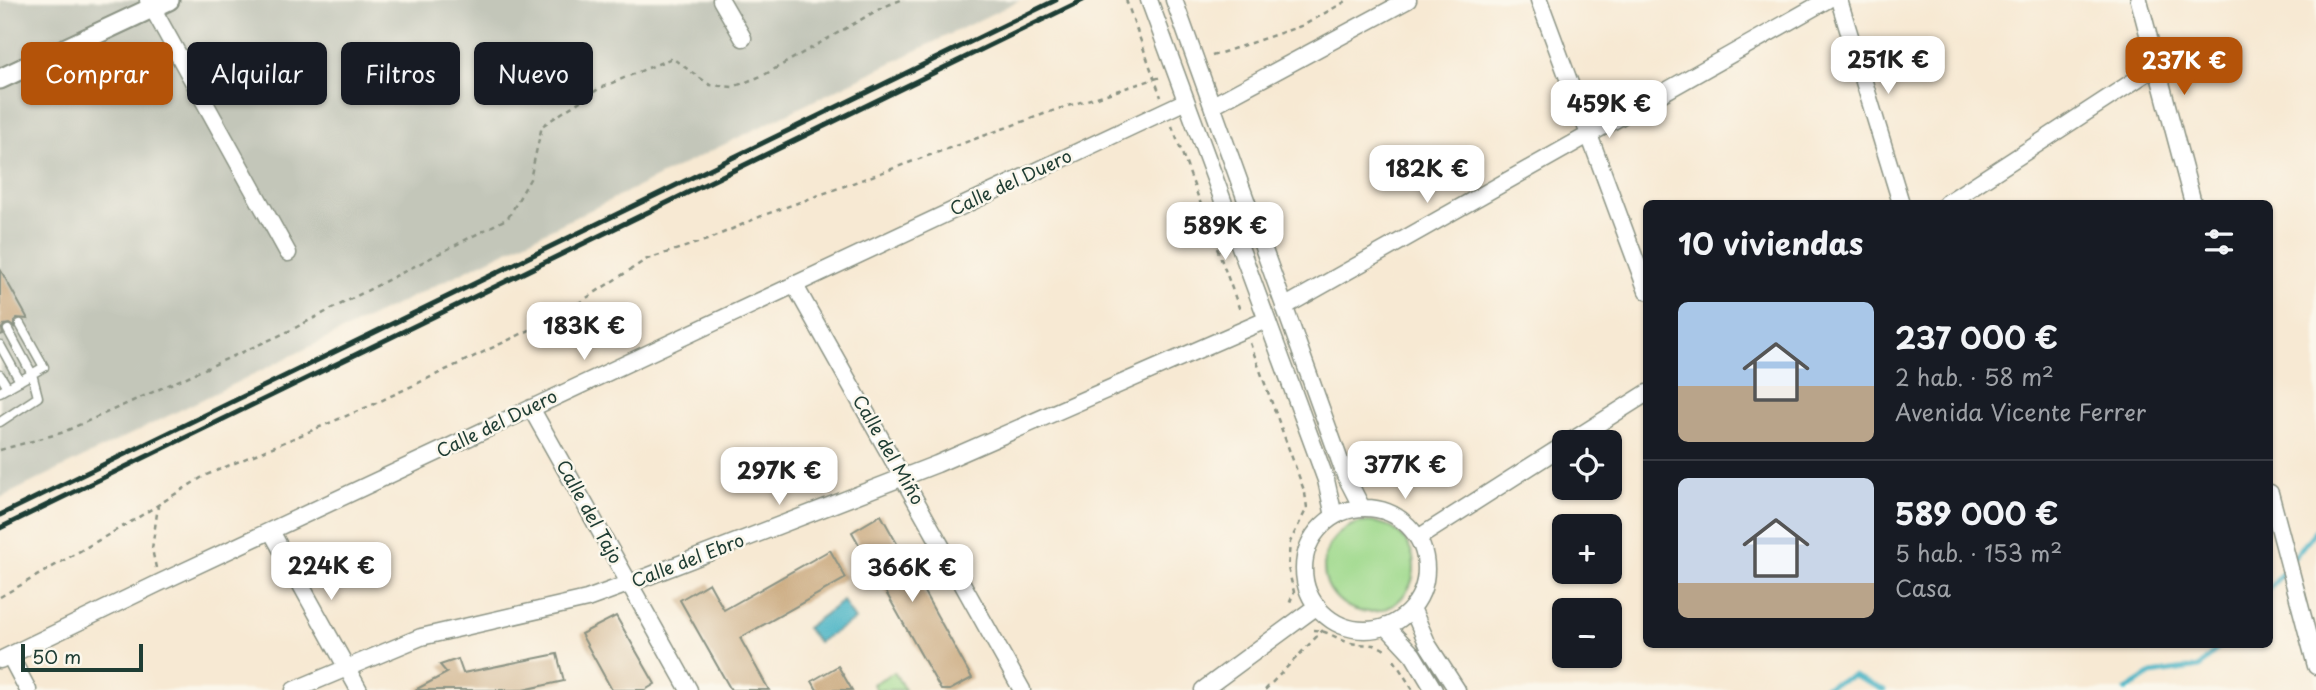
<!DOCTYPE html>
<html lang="es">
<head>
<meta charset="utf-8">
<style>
  body { margin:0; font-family:"Playpen Sans",sans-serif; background:#242831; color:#f1f3f6; height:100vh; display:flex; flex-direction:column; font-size:26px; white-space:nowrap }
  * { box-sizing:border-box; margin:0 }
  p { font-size:23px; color:#9ea1a6 }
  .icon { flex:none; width:38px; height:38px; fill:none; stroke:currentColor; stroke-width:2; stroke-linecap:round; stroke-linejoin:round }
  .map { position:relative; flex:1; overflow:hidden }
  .panel { position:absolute; left:1643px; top:200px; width:630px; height:448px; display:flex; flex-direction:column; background:#171b24; border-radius:10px; box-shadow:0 2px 5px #0004 }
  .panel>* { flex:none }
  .guide { position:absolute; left:21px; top:42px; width:665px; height:63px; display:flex; gap:14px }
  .buttons { position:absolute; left:1552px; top:430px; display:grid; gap:14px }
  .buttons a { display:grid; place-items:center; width:70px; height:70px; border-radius:10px; background:#171b24; box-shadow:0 2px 5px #0004; font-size:35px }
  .scale { position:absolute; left:21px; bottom:18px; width:122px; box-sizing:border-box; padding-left:7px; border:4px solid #1f3d34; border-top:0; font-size:19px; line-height:24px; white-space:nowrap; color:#1f3d34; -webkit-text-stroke:5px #fbf7ec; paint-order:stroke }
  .price { position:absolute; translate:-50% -60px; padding:0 16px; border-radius:14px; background:#fff; color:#222; font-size:23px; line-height:46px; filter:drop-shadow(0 2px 4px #0008) }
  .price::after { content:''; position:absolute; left:50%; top:42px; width:21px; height:16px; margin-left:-10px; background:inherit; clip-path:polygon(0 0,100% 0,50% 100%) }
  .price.on { background:#b45309; color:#fff }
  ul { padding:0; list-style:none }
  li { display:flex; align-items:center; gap:21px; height:175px; padding:0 35px }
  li+li { border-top:2px solid #363941 }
  li span { display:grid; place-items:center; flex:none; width:196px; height:140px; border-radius:10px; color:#555 }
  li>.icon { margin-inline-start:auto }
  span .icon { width:84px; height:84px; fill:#fffc; stroke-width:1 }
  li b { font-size:30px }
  h2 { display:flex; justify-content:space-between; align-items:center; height:84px; padding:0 35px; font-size:30px }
  .tag { padding:0 24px; border-radius:10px; background:#171b24; box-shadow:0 2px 5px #0004; font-size:24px; line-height:63px }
  .tag.on { background:#b45309; color:#fff }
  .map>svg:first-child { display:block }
  .industrial { fill:#c3c6b9 }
  .green { fill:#9fd98c; stroke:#5f8b60; stroke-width:2 }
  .water { fill:#48b4c5; stroke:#34787c; stroke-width:2 }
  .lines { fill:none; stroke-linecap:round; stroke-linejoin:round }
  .stream { stroke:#48b4c5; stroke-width:5 }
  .building { fill:#cdae85 }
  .service-casing { stroke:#8b9384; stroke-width:11 }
  .minor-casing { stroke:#8b9384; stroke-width:19 }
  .tertiary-casing { stroke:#8b9384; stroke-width:23 }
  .path { stroke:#8b9384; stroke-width:2.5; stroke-dasharray:5 5; stroke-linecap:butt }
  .service { stroke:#fff; stroke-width:8 }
  .minor { stroke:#fff; stroke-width:16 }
  .tertiary { stroke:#fff; stroke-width:19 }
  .rail { stroke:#1f3d34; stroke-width:5 }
  .labels { text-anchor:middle; stroke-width:5; stroke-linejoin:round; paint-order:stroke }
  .street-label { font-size:18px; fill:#1f3d34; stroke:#fbf7ec }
</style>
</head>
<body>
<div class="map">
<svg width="2316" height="690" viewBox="0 0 2316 690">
  <rect width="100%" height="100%" fill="#fbf7ec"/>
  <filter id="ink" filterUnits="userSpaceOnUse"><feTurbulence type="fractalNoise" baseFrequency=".0143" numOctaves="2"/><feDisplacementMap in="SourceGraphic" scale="14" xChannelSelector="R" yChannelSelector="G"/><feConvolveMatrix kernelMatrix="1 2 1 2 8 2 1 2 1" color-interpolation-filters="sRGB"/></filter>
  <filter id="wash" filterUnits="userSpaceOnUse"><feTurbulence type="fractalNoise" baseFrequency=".00686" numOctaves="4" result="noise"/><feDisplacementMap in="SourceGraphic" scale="28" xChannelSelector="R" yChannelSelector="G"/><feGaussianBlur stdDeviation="1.57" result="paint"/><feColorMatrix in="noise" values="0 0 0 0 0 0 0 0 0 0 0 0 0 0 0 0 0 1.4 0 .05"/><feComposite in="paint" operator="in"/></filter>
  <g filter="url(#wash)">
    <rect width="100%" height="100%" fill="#f7e9d3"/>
    <path class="industrial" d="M 0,0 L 1020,0 L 0,498 Z"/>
    <path class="green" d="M1324 567a45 45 0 1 1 90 0a45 45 0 1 1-90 0Z
      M 894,672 L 905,690 L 876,690 L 873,684 Z"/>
    <path class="water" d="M 843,601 L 855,620 L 818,642 L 806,628 Z"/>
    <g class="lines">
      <path class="stream" d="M 2292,560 L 2316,530
        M 2270,589 L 2286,568
        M 1817,690 L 1853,676 L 1884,690
        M 2126,690 L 2151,674 L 2200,667 L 2221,644"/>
    </g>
    <g id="blocks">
      <path class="building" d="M 0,269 L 28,319 L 17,318 L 14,321 L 14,327 L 9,324 L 4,325 L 2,329 L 3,334 L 0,335 Z
        M 881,515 L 972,678 L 950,690 L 941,690 L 852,532 Z
        M 830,550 L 846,578 L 740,638 L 769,690 L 731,690 L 680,600 L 709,583 L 724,610 Z
        M 616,616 L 655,684 L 645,690 L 612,690 L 581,634 Z
        M 557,654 L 564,681 L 523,690 L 415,690 L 447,673 L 440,665 L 458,659 L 463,673 Z
        M 838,666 L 852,690 L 817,690 L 812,681 Z"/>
    </g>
  </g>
  <g filter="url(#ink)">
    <use href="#blocks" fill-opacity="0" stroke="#8b9384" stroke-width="2"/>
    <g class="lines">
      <g class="service-casing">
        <path id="service" d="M 0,345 L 20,381
          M 0,375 L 8,388
          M 0,392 L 44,367 L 20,324
          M 0,422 L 38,397 L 32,374 L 8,330"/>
      </g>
      <g class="minor-casing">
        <path id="minor" d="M 148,0 L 288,253
          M 721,0 L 743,38
          M 1149,0 L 1326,480 L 1334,516
          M 1174,0 L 1345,475 L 1362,508
          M 1539,0 L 1647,291
          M 1839,0 L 1901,203
          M 2139,0 L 2193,203
          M 1213,105 L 1408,0
          M 1947,203 L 2157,66
          M 794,284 L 1022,690
          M 1284,307 L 1827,0
          M 531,408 L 689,690
          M 1568,443 L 1647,393
          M 2270,493 L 2316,666
          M1304 569a61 61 0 1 1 122 0a61 61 0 1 1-122 0Z
          M 271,531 L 359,690
          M 1418,538 L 1564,445
          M 1412,608 L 1428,645 L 1457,690
          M 1386,626 L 1413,655 L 1434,690
          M 10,656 L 28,690
          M 0,660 L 159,583 L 1186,101
          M 294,690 L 421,637 L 587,599 L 636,581 L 937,464 L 1266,320
          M 1203,690 L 1317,606"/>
      </g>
      <g class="tertiary-casing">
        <path id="tertiary" d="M 0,79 L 169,0"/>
      </g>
      <path class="path" d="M 1126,0 L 1161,97
        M 1212,56 L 1304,25 L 1348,0
        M 1172,126 L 1241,313
        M 1250,343 L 1305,493 L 1307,508 L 1290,542 L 1288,568 L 1294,592 L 1288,607
        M 0,450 L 61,433 L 285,333 L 508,218 L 530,179 L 542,126 L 600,88 L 672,58 L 710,85 L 733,87 L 764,75 L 883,7 L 901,0
        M 156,568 L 152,549 L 158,506
        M 0,597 L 134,520 L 204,476 L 372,405 L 557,317 L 647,259 L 707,240 L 764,215 L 1055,110 L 1161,77
        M 1313,630 C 1328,630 1337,640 1351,643 C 1365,646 1374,642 1385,650
        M 1394,660 L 1413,690
        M 1265,690 L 1323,630"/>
      <use href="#service" class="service"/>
      <use href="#minor" class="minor"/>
      <use href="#tertiary" class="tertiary"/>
      <path class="rail" d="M 0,515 L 1056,0
        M 0,528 L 1083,0"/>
    </g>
  </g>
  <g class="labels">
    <g class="street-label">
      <text transform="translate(1011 183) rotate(-25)" y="6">Calle del Duero</text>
      <text transform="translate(497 424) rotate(-26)" y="6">Calle del Duero</text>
      <text transform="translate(888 450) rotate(60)" y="6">Calle del Miño</text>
      <text transform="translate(589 512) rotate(61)" y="6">Calle del Tajo</text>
      <text transform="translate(688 561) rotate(-21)" y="6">Calle del Ebro</text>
    </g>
  </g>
</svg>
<div class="buttons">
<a><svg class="icon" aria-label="locate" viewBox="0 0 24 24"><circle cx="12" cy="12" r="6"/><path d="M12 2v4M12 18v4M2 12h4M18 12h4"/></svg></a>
<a>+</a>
<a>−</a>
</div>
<div class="scale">50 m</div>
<b class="price" style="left:1888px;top:96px">251K €</b>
<b class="price on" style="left:2184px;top:97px">237K €</b>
<b class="price" style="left:1609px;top:140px">459K €</b>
<b class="price" style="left:1427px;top:205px">182K €</b>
<b class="price" style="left:1225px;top:262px">589K €</b>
<b class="price" style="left:584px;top:362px">183K €</b>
<b class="price" style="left:1405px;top:501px">377K €</b>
<b class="price" style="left:779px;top:507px">297K €</b>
<b class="price" style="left:331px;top:602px">224K €</b>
<b class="price" style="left:912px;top:604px">366K €</b>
<div class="guide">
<a class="tag on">Comprar</a>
<a class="tag">Alquilar</a>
<a class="tag">Filtros</a>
<a class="tag">Nuevo</a>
</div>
<section class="panel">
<h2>10 viviendas<svg class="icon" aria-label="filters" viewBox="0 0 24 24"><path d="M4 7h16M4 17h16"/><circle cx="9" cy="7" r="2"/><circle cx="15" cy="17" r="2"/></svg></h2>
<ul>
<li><span style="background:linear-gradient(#a9c7e8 60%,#b9a48a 0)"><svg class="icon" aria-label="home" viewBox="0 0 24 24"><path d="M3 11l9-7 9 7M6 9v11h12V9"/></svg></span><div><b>237 000 €</b><p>2 hab. · 58 m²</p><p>Avenida Vicente Ferrer</p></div></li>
<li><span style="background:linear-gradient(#c9d6e8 75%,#b9a48a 0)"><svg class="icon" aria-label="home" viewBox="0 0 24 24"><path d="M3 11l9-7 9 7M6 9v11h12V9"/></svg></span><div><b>589 000 €</b><p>5 hab. · 153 m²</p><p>Casa</p></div></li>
</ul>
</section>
</div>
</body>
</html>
